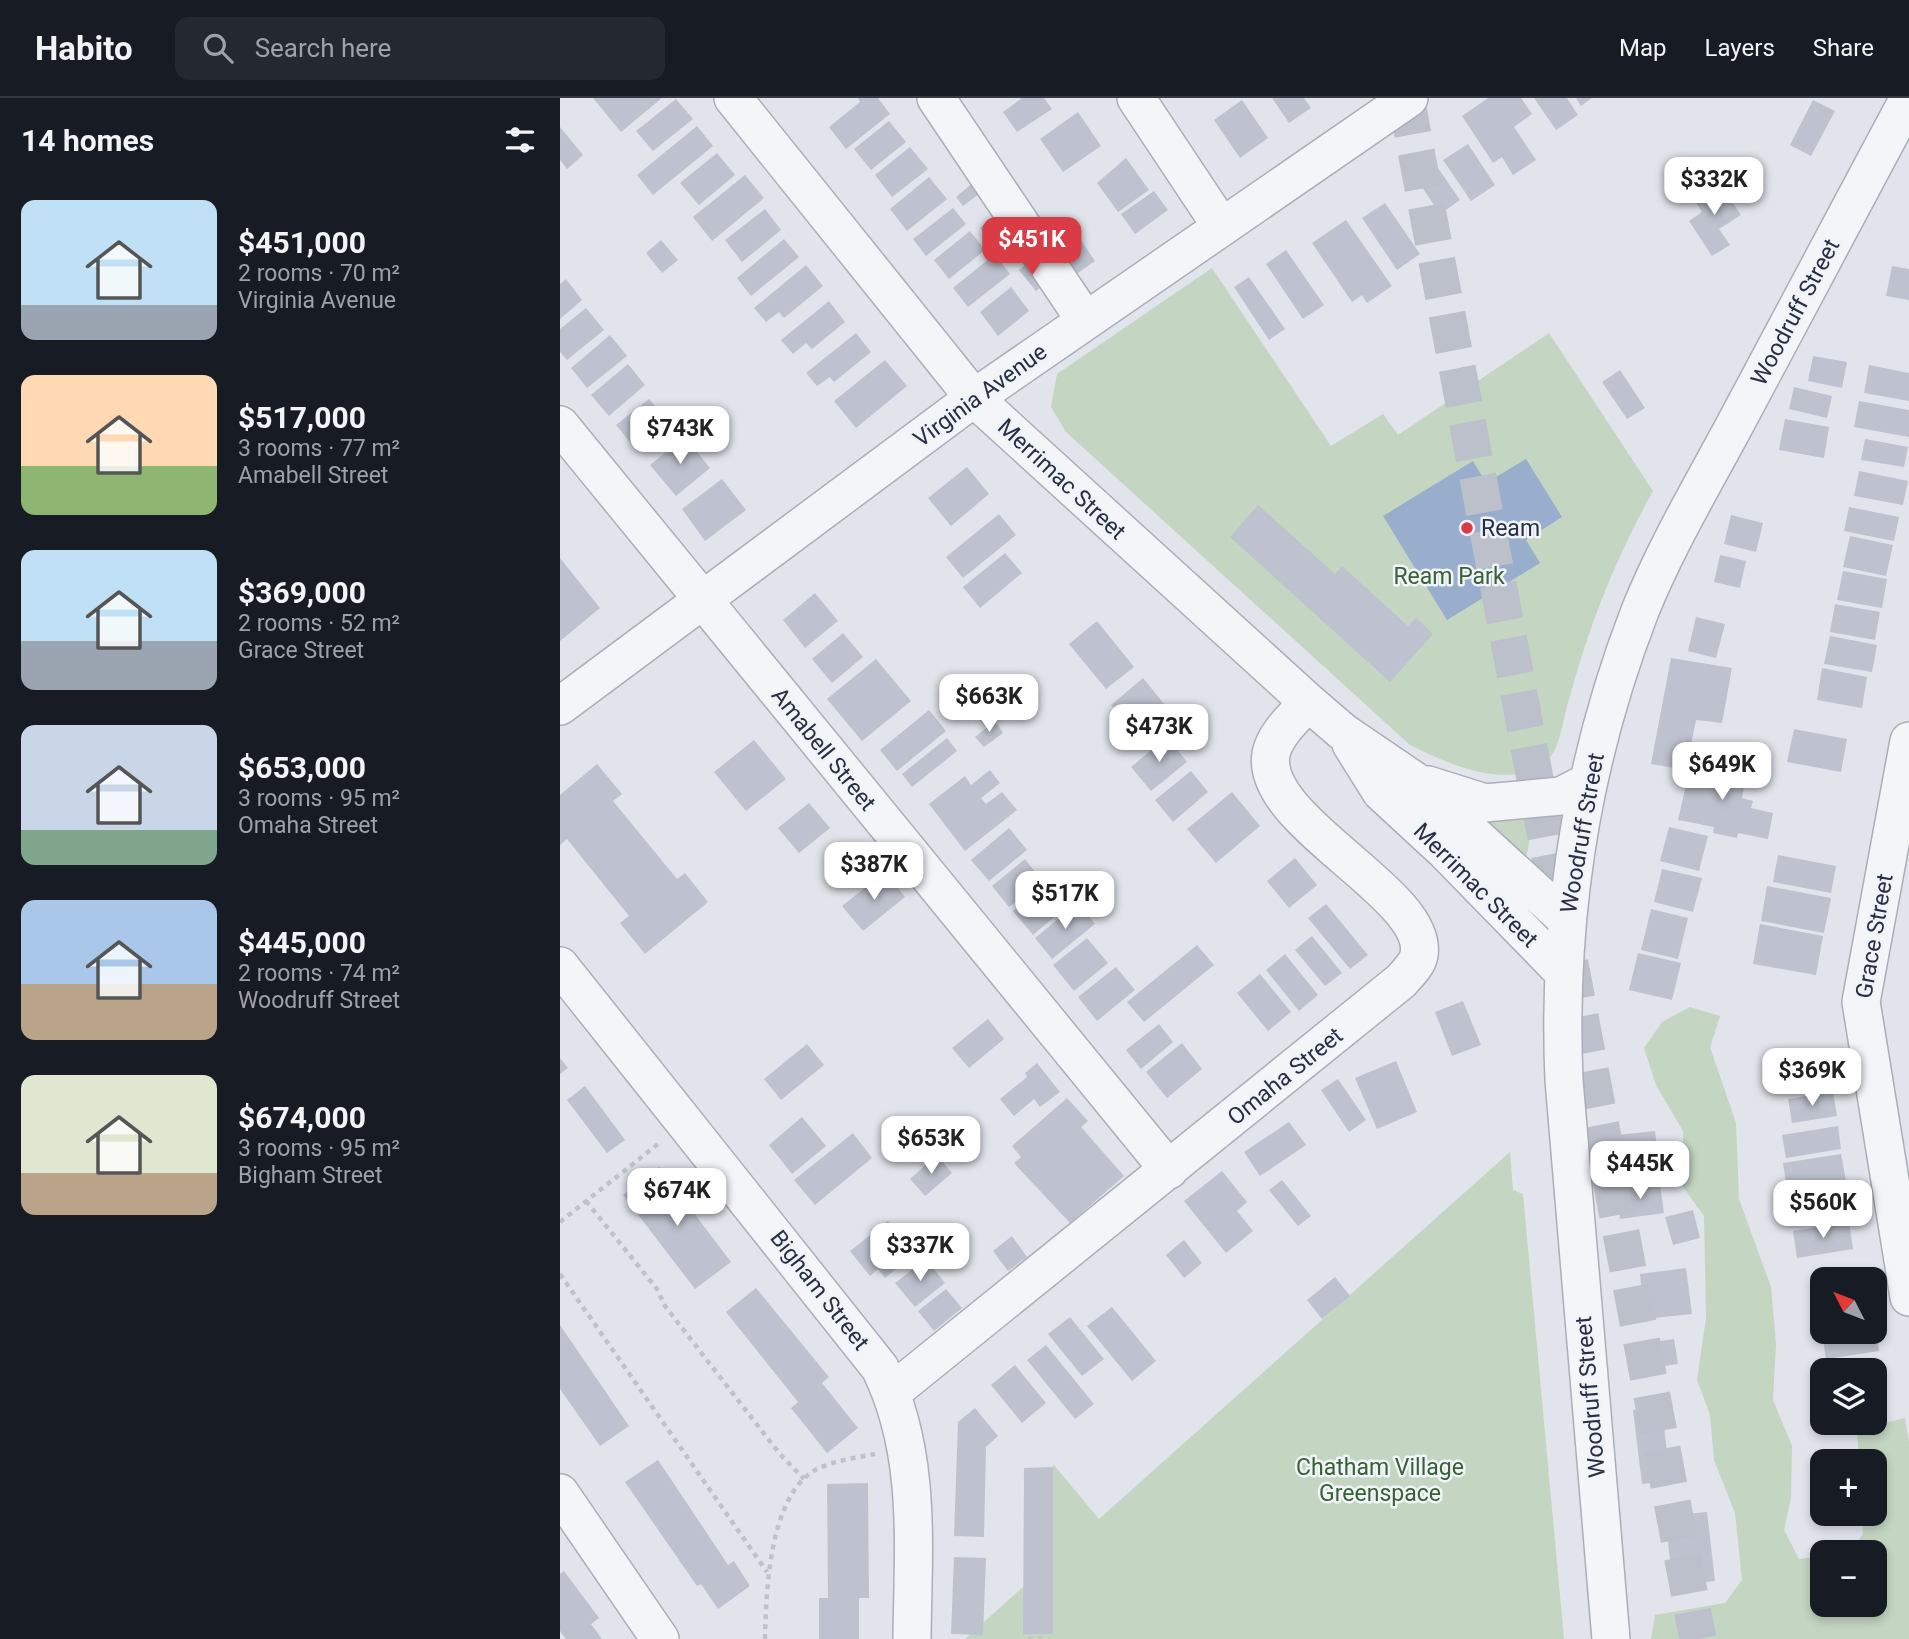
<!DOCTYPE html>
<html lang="en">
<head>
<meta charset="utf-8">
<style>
  body { margin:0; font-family:Roboto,sans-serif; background:#242831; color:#f1f3f6; height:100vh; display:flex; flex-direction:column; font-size:26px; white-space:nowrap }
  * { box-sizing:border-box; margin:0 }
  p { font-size:23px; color:#9ea1a6 }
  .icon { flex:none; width:38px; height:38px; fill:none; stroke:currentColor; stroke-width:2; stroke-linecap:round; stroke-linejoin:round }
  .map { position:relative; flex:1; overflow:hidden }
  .sheet { display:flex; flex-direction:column; background:#171b24; width:560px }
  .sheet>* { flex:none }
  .needle { width:46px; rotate:312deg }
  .controls { position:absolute; left:1250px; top:1169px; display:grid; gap:14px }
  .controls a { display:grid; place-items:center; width:77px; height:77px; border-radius:14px; background:#171b24; box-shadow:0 4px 10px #0003; font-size:35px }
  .price { position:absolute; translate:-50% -60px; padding:0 16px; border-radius:14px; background:#fff; color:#222; font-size:23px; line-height:46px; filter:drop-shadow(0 2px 4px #0008) }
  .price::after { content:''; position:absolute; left:50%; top:42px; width:21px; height:16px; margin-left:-10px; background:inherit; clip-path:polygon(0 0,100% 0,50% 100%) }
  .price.on { background:#d93c45; color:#fff }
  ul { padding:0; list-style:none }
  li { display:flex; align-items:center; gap:21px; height:175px; padding:0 21px }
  li span { display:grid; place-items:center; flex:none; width:196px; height:140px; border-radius:14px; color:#555 }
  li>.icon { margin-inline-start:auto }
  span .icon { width:84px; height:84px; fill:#fffc; stroke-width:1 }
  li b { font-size:30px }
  h2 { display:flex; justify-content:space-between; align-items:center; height:84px; padding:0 21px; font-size:30px }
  header { display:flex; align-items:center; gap:42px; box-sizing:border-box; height:98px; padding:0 35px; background:#171b24; border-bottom:2px solid #363941 }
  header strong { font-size:33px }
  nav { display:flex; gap:38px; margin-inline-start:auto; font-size:24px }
  .search { width:490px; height:63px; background:#242831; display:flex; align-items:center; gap:18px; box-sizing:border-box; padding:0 24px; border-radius:14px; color:#9ea1a6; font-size:26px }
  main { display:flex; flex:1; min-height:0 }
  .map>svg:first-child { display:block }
  .green { fill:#c4d5c1 }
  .water { fill:#99adcd }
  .building { fill:#bdc2ce }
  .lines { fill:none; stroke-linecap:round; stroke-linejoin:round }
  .minor-tunnel { stroke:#bcc0ca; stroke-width:37; stroke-dasharray:37 18; stroke-linecap:butt }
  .minor-casing { stroke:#aaaeb9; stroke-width:40 }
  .path { stroke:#bfc2c9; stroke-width:4.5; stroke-dasharray:5 5; stroke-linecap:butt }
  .minor { stroke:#f4f5f8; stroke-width:37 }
  .poi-dot { fill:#d93c45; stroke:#f0f3f8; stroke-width:2.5 }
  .labels { text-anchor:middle; stroke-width:5; stroke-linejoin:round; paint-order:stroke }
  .street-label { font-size:23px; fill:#282f44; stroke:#f0f3f8 }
  .poi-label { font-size:23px; fill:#282f44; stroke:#f0f3f8; text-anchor:start }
  .park-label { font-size:23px; fill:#386134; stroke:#f0f3f8 }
</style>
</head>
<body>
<header>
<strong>Habito</strong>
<div class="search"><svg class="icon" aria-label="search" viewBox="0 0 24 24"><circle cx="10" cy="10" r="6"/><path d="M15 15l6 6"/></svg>Search here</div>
<nav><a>Map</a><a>Layers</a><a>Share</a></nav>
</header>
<main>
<section class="sheet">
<h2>14 homes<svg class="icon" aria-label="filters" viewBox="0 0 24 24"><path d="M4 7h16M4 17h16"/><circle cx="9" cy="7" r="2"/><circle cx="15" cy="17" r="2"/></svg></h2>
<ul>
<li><span style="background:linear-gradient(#bfe0f5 75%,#9aa5b1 0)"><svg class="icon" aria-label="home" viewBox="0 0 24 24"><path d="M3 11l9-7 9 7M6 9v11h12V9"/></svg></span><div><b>$451,000</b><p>2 rooms · 70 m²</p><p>Virginia Avenue</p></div></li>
<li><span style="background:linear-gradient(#ffd9b3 65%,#8fb573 0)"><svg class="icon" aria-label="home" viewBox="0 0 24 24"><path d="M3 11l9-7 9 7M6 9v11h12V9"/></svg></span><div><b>$517,000</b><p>3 rooms · 77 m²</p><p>Amabell Street</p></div></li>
<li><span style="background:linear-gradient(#bfe0f5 65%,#9aa5b1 0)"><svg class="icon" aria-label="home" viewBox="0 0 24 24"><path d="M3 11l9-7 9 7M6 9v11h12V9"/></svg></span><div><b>$369,000</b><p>2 rooms · 52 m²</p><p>Grace Street</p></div></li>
<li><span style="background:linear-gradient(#c9d6e8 75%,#7fa58c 0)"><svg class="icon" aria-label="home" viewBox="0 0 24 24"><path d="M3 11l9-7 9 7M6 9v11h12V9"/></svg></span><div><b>$653,000</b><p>3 rooms · 95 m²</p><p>Omaha Street</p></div></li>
<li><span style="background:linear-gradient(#a9c7e8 60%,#b9a48a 0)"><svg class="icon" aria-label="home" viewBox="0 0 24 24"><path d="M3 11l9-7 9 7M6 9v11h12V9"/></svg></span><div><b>$445,000</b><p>2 rooms · 74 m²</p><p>Woodruff Street</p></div></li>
<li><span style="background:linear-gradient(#dfe7d0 70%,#b9a48a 0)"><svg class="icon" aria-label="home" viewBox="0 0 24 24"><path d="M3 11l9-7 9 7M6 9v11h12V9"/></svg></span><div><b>$674,000</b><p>3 rooms · 95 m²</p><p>Bigham Street</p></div></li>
</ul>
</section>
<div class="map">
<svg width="1349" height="1541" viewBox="0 0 1349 1541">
  <rect width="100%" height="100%" fill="#e1e4eb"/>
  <path class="green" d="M 652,170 L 771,348 L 823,316 L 838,337 L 989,235 L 1093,393 C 1055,461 1028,530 1008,605 C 1002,624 1000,657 981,668 C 942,691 887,665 850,647 L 506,334 L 491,309 L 497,276 Z
    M 902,713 L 974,719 L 964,771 Z
    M 1130,909 L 1160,918 L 1150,949 L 1176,1025 L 1179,1101 L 1211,1189 L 1216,1246 L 1213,1302 L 1232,1348 L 1231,1400 L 1224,1432 L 1239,1461 L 1262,1458 L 1262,1507 L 1314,1507 L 1314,1454 L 1289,1454 L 1303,1436 L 1302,1416 L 1314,1416 L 1314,1363 L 1299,1363 L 1297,1332 L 1345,1320 L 1349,1345 L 1349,1541 L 1091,1541 L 1095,1517 L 1165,1505 L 1182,1482 L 1175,1415 L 1154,1362 L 1150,1317 L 1137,1282 L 1146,1220 L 1144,1118 L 1123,1089 L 1123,1033 L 1096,987 L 1084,950 L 1102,924 Z
    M 950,1054 L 953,1092 L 963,1096 L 1004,1541 L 405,1541 L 492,1463 L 493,1366 L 539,1421 Z"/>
  <path class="water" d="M 966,361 L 1002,419 L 966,442 L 980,465 L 887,522 L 823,418 L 913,363 L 926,385 Z"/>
  <path class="building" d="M 33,0 L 102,0 L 61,34 Z
    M 298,0 L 318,0 L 330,16 L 286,51 L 269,29 L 300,4 Z
    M 462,0 L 484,0 L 492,11 L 457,34 L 443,14 Z
    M 712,0 L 744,0 L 751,10 L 729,25 Z
    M 928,0 L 961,0 L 972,16 L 954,29 L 976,62 L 953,77 L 942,59 L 933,65 L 902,18 Z
    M 974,0 L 1007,0 L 1018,17 L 996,32 Z
    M 1016,0 L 1032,0 L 1021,8 Z
    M 116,1 L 133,21 L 93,53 L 76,33 Z
    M 682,2 L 708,40 L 680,60 L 654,22 Z
    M 1253,2 L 1275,13 L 1251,58 L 1230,47 Z
    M 518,14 L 541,48 L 503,74 L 480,41 Z
    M 329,23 L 346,44 L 311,72 L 294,51 Z
    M 137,28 L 153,48 L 93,97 L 77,77 Z
    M 0,29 L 23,57 L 7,71 L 0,62 Z
    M 908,46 L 935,87 L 911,103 L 883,62 Z
    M 350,49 L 368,71 L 332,99 L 315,77 Z
    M 157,55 L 175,77 L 139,107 L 120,85 Z
    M 566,60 L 589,92 L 558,114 L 537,85 Z
    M 876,67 L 900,102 L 880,116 L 856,80 Z
    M 185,77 L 204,100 L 152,143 L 133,119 Z
    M 369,79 L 387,101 L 347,133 L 330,111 Z
    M 415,83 L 423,93 L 403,108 L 396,99 Z
    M 1158,83 L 1181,117 L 1159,131 L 1170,147 L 1152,158 L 1129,123 L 1142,114 L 1133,100 Z
    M 594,93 L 608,112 L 575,136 L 561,116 Z
    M 825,105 L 860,156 L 837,172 L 802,120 Z
    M 393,110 L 406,126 L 366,158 L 353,141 Z
    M 205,111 L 221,132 L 182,164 L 165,142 Z
    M 438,115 L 452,131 L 433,147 L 420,130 Z
    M 786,122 L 832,188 L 807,205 L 802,197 L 792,204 L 752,145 Z
    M 410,133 L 425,152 L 389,181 L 374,162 Z
    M 224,141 L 239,159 L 191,198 L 177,180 Z
    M 101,142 L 118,162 L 102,175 L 86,155 Z
    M 521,142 L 535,163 L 515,177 L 501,156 Z
    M 726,152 L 764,207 L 743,221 L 706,166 Z
    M 435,156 L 450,176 L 408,209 L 393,190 Z
    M 468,165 L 485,186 L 476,193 L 459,172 Z
    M 246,167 L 263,188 L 224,220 L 219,214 L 206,224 L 194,210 Z
    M 1332,168 L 1349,171 L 1349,202 L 1326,198 Z
    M 689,179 L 725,231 L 709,242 L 674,189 Z
    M 6,181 L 22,202 L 0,221 L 0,186 Z
    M 451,189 L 469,213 L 438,238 L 420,214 Z
    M 269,203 L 285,224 L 252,251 L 246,245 L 233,256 L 221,242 Z
    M 26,210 L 44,232 L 7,262 L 0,254 L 0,231 Z
    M 296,235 L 311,254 L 274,284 L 270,279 L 257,288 L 246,275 Z
    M 50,237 L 67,258 L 27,290 L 11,270 Z
    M 1253,258 L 1287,264 L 1282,290 L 1248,283 Z
    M 325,262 L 347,288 L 296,330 L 274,303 Z
    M 68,266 L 85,287 L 49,318 L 31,297 Z
    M 1309,267 L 1349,275 L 1349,303 L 1304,295 Z
    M 1060,272 L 1085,310 L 1067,321 L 1042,284 Z
    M 1234,289 L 1272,298 L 1267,320 L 1229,311 Z
    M 89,301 L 111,327 L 78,354 L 56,327 Z
    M 1299,303 L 1349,312 L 1349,339 L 1294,329 Z
    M 1225,321 L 1269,329 L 1264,360 L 1219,352 Z
    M 125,339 L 150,370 L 116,398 L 90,367 Z
    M 1305,341 L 1348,349 L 1344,369 L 1301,362 Z
    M 407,369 L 429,396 L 391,428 L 368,400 Z
    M 1299,373 L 1348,383 L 1343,407 L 1294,398 Z
    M 162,381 L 186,412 L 145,443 L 122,411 Z
    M 698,407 L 775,476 L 782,468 L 848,528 L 856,520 L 873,536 L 830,584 L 670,439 Z
    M 1289,409 L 1339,419 L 1334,443 L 1284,433 Z
    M 439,416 L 456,437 L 403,480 L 386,459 Z
    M 1171,417 L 1203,425 L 1196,454 L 1164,446 Z
    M 1290,438 L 1333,447 L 1326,478 L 1283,469 Z
    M 445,455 L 462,475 L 420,510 L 403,489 Z
    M 1160,457 L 1186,463 L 1180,490 L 1154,484 Z
    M 0,460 L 40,510 L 0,543 Z
    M 1283,473 L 1327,481 L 1322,510 L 1277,502 Z
    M 255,495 L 278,523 L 245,550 L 223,522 Z
    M 1275,506 L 1320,514 L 1315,542 L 1270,534 Z
    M 1136,519 L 1165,526 L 1156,560 L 1128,553 Z
    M 537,523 L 574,569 L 546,591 L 509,546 Z
    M 283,535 L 303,559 L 272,585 L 252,561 Z
    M 1270,538 L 1317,547 L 1312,574 L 1264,566 Z
    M 1111,560 L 1172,570 L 1162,625 L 1136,622 L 1126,672 L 1091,666 Z
    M 316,561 L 351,603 L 302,643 L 267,601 Z
    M 1262,570 L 1307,579 L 1302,610 L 1257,602 Z
    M 583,580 L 613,617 L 581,643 L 551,607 Z
    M 369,612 L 386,633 L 337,673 L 320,652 Z
    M 435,623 L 443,635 L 424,649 L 415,639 Z
    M 1234,631 L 1287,641 L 1281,674 L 1227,664 Z
    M 607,639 L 627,664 L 591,693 L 571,669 Z
    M 387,640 L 397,653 L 352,689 L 342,676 Z
    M 194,642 L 226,681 L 186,713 L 154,674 Z
    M 1132,661 L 1187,672 L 1182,700 L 1193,703 L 1191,710 L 1213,715 L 1208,741 L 1178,735 L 1177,740 L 1153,735 L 1154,729 L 1118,722 Z
    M 37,666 L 62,696 L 53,703 L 117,781 L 125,775 L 148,804 L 85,856 L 60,825 L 69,818 L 7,741 L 0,747 L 0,697 Z
    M 430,672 L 440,685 L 421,700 L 426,706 L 442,694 L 457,712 L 405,753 L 369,706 L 405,678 L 411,687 Z
    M 631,673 L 648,694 L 613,724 L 595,702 Z
    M 672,694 L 700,728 L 656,765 L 627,731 Z
    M 249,705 L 270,730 L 239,755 L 218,730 Z
    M 1109,729 L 1148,738 L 1139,773 L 1100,763 Z
    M 449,730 L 467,752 L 429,783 L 411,762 Z
    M 1218,757 L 1276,768 L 1271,795 L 1213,784 Z
    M 735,760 L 757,787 L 729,810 L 707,783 Z
    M 465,761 L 482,783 L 449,809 L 432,788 Z
    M 1102,771 L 1142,780 L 1133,814 L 1094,804 Z
    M 325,774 L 345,799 L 303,833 L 282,808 Z
    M 487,785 L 506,809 L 473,837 L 453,813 Z
    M 1207,788 L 1271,800 L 1264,835 L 1201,823 Z
    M 518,805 L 535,826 L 492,861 L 475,840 Z
    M 766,806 L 808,857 L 790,871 L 748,820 Z
    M 1091,811 L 1128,820 L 1118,861 L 1081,852 Z
    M 1200,826 L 1263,838 L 1256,877 L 1193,866 Z
    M 752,838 L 782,875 L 765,888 L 735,852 Z
    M 527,840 L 548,865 L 514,893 L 493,867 Z
    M 637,847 L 654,867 L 584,924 L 567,904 Z
    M 1078,855 L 1121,865 L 1112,902 L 1069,892 Z
    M 725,856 L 758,897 L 739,913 L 706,872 Z
    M 556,869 L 575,892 L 537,923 L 518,899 Z
    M 700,876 L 731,914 L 708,933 L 677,895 Z
    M 903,903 L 921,947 L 892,958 L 875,914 Z
    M 428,921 L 444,941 L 409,970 L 392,950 Z
    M 599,926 L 613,944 L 581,971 L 566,952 Z
    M 622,945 L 642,971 L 607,1000 L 586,974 Z
    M 247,946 L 264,967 L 221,1002 L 204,981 Z
    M 0,960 L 8,970 L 0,976 Z
    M 836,963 L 857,1014 L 817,1031 L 795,980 Z
    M 477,965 L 500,994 L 480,1009 L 474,1001 L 454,1018 L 440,1001 L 467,979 L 465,975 Z
    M 778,981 L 806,1022 L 789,1034 L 761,992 Z
    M 25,988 L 65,1042 L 47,1055 L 7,1002 Z
    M 1273,994 L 1277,1018 L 1232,1025 L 1228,1001 Z
    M 507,1000 L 528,1023 L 521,1029 L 564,1078 L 510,1125 L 454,1065 L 461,1059 L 452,1048 Z
    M 242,1019 L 266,1048 L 232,1076 L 209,1047 Z
    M 729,1024 L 746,1047 L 700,1078 L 684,1054 Z
    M 1278,1028 L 1281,1051 L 1226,1060 L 1222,1037 Z
    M 1095,1033 L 1098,1059 L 1060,1064 L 1057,1037 Z
    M 293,1035 L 312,1060 L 255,1107 L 234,1082 Z
    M 1281,1056 L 1287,1088 L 1228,1097 L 1223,1065 Z
    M 377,1057 L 392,1075 L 365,1098 L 350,1081 Z
    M 99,1069 L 171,1164 L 135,1191 L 63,1097 Z
    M 662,1073 L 687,1104 L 677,1113 L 693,1133 L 666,1155 L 624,1103 Z
    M 722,1082 L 751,1118 L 738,1128 L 709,1092 Z
    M 1100,1086 L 1104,1115 L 1060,1121 L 1057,1091 Z
    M 1286,1093 L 1290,1119 L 1233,1128 L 1229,1102 Z
    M 1133,1112 L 1140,1140 L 1113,1147 L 1105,1119 Z
    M 328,1123 L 343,1142 L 362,1126 L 374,1140 L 325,1180 L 318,1171 L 310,1178 L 290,1153 Z
    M 1289,1124 L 1293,1151 L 1237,1160 L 1233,1133 Z
    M 452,1138 L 467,1159 L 448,1173 L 433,1153 Z
    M 624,1142 L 642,1165 L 624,1180 L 606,1157 Z
    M 366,1161 L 385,1185 L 355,1209 L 335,1185 Z
    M 1126,1170 L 1132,1216 L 1085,1221 L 1080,1176 Z
    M 775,1179 L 790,1198 L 762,1221 L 747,1202 Z
    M 196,1190 L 269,1279 L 262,1285 L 298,1330 L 267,1355 L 231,1310 L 238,1304 L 166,1214 Z
    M 386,1191 L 402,1210 L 374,1233 L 358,1213 Z
    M 552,1209 L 596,1263 L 572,1283 L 527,1228 Z
    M 510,1219 L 544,1261 L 522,1278 L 488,1236 Z
    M 0,1227 L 69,1328 L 40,1348 L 0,1291 Z
    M 1262,1234 L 1316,1234 L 1319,1253 L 1266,1261 Z
    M 1114,1241 L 1118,1266 L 1077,1272 L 1074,1247 Z
    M 486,1247 L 534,1306 L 515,1321 L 467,1262 Z
    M 455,1267 L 486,1305 L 462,1325 L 431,1287 Z
    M 1314,1275 L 1318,1293 L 1314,1294 Z
    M 1102,1309 L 1110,1383 L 1082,1386 L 1073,1312 Z
    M 415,1310 L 438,1338 L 426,1349 L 424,1439 L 394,1438 L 398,1324 Z
    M 98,1362 L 168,1467 L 174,1463 L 190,1488 L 158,1511 L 141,1486 L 137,1488 L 65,1384 Z
    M 493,1369 L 493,1536 L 463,1536 L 464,1370 Z
    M 308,1385 L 309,1500 L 299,1500 L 299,1541 L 259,1541 L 259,1500 L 268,1500 L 267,1386 Z
    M 1147,1414 L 1155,1483 L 1113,1488 L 1105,1418 Z
    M 394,1459 L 426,1460 L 423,1537 L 391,1536 Z
    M 4,1473 L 39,1520 L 31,1526 L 42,1541 L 6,1541 L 0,1533 L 0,1476 Z"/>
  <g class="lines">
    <path class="minor-tunnel" d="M 846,0 L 1138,1541"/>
    <g class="minor-casing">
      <path id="minor" d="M 173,0 L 414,300 L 748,604 L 783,634 L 855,683 L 1006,821
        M 376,0 L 525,222
        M 576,0 L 661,128
        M 0,327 L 609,1072
        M 0,608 L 414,300 L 849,0
        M 1349,643 L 1301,904 L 1349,1199
        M 791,646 L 821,694 L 886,754 L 1001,872
        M 868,687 L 925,705 L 1001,698 L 1028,684
        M 0,868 L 320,1270 C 362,1355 353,1449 352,1541
        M 331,1295 L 841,883 C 848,875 857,867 859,857 C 870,796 699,724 711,656 C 715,636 735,619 748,604
        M 0,1395 L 100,1541
        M 1051,1541 L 1004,982 C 997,820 1021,665 1080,513 C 1107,446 1145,383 1179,319 C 1236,213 1292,106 1349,0"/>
    </g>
    <path class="path" d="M 26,1103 L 97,1191 L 105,1208 L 219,1355 L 244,1381
      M 0,1124 L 98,1046
      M 0,1176 L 207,1474
      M 205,1541 C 206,1494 209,1403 252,1374 C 269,1363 295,1360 315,1356
      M 468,1541 L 487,1541"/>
    <use href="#minor" class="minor"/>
  </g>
  <circle class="poi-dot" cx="907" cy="430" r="7"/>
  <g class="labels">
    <g class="street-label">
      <text transform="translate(1235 214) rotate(-62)" y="8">Woodruff Street</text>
      <text transform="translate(420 297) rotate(-36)" y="8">Virginia Avenue</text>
      <text transform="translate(502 381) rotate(43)" y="8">Merrimac Street</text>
      <text transform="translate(264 651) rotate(51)" y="8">Amabell Street</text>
      <text transform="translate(1022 735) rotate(-80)" y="8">Woodruff Street</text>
      <text transform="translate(916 787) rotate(45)" y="8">Merrimac Street</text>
      <text transform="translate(1314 838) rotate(-80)" y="8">Grace Street</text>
      <text transform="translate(725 978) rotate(-39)" y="8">Omaha Street</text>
      <text transform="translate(260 1192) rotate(52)" y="8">Bigham Street</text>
      <text transform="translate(1030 1299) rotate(-95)" y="8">Woodruff Street</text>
    </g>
    <g class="poi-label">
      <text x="921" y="438">Ream</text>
    </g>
    <g class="park-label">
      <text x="889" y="486">Ream Park</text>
      <text x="820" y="1377">Chatham Village<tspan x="820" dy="26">Greenspace</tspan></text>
    </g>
  </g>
</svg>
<div class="controls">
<a><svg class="needle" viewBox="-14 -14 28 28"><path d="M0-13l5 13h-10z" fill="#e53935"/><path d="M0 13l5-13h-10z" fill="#9ea1a6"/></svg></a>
<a><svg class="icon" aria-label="layers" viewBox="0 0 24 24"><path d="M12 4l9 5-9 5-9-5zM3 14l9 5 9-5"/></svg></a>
<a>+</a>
<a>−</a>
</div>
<b class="price" style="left:1154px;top:119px">$332K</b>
<b class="price on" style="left:472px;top:179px">$451K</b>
<b class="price" style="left:120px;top:368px">$743K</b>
<b class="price" style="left:429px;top:636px">$663K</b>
<b class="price" style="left:599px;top:666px">$473K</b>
<b class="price" style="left:1162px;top:704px">$649K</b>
<b class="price" style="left:314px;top:804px">$387K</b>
<b class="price" style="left:505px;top:833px">$517K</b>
<b class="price" style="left:1252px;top:1010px">$369K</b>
<b class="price" style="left:371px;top:1078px">$653K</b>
<b class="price" style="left:1080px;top:1103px">$445K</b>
<b class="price" style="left:117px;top:1130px">$674K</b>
<b class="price" style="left:1263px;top:1142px">$560K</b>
<b class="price" style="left:360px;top:1185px">$337K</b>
</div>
</main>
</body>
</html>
